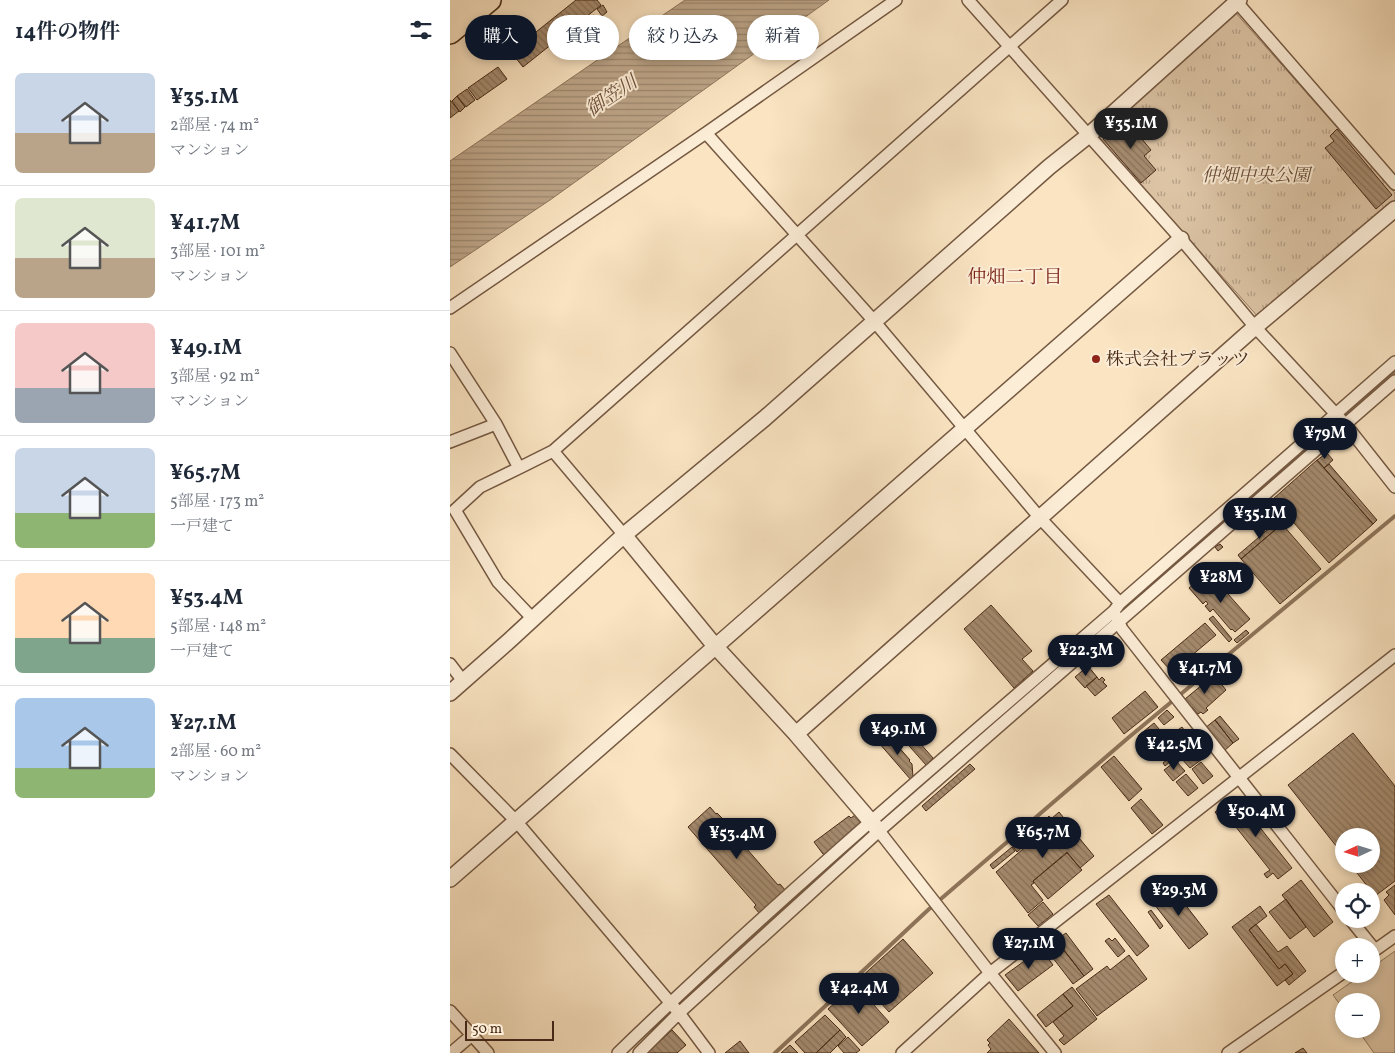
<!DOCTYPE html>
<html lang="ja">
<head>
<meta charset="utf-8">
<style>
  body { margin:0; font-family:Vollkorn,"Noto Serif JP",serif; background:#f6f6f7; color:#1f2937; height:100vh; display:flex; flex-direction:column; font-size:19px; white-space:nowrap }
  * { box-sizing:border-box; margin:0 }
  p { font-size:16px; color:#747a83 }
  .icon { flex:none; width:28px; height:28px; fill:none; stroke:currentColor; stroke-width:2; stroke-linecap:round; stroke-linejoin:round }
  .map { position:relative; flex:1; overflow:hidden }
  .sheet { display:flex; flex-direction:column; background:#fff; width:450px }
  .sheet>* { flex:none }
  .top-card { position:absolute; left:15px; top:15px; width:475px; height:45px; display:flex; gap:10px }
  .needle { width:32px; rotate:266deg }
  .buttons { position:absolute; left:885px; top:828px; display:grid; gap:10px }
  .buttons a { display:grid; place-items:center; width:45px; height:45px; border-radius:50%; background:#fff; box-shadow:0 2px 8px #0003; font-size:25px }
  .scale { position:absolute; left:15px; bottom:12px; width:89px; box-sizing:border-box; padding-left:5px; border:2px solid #482a16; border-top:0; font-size:14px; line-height:18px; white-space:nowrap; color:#482a16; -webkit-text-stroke:4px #fcedd7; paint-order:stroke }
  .price { position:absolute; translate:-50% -42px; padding:0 11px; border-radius:18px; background:#111827; color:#fff; font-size:16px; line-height:32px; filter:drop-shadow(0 1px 2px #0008) }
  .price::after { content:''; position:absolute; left:50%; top:30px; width:15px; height:11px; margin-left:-8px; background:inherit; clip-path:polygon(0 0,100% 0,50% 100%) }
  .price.current { background:#222; color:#fff }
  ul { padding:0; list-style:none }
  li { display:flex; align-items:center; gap:15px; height:125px; padding:0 15px }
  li+li { border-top:1px solid #e0e1e3 }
  li span { display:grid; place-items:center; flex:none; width:140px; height:100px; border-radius:8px; color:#555 }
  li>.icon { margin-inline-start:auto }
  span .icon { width:60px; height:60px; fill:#fffc; stroke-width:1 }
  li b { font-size:21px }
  h2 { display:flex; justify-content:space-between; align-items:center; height:60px; padding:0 15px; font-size:21px }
  .chip { padding:0 18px; border-radius:22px; background:#fff; box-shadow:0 2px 8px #0003; font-size:18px; line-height:45px }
  .chip.current { background:#111827; color:#fff }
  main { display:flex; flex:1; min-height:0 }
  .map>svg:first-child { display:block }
  .park { fill:url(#park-tufts); stroke:#92775e }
  .pitch { fill:#dcc4a5; stroke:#92775e }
  .water { fill:url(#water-rules); stroke:#8e745a }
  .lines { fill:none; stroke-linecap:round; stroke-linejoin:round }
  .stream { stroke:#8e745a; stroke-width:4 }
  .building { fill:url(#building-back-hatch); stroke:#482a16 }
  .minor-casing { stroke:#745841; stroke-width:14 }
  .tertiary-casing { stroke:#745841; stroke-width:18 }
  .motorway-casing { stroke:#482a16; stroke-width:24 }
  .minor { stroke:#fcedd7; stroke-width:11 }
  .tertiary { stroke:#fcedd7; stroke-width:15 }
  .motorway { stroke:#fae4c2; stroke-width:21 }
  .poi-dot { fill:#8f2418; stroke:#fcedd7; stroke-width:2 }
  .labels { text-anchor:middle; stroke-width:4; stroke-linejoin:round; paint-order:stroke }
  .park-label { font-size:18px; font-style:italic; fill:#664933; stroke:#fcedd7 }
  .poi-label { font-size:18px; fill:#482a16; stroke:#fcedd7; text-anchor:start }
  .water-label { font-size:19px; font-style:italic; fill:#6b4f38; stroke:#fcedd7 }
  .neighbourhood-label { font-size:19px; fill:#7a1f14; stroke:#fcedd7 }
</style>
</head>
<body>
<main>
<section class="sheet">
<h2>14件の物件<svg class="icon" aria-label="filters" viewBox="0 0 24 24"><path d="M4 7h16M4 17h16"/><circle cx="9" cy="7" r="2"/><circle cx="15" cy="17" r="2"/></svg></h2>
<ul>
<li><span style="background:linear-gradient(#c9d6e8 60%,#b9a48a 0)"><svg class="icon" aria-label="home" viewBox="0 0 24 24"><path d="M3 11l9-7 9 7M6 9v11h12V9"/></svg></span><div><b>¥35.1M</b><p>2部屋 · 74 m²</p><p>マンション</p></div></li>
<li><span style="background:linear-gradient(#dfe7d0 60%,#b9a48a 0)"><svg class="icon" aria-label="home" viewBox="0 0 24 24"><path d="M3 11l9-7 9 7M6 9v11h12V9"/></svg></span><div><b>¥41.7M</b><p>3部屋 · 101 m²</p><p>マンション</p></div></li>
<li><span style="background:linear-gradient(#f6c9c9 65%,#9aa5b1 0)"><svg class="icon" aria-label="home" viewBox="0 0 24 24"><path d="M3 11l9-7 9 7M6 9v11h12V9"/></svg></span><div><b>¥49.1M</b><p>3部屋 · 92 m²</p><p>マンション</p></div></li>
<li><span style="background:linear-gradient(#c9d6e8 65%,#8fb573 0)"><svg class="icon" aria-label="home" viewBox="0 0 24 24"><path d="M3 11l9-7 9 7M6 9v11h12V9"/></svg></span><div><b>¥65.7M</b><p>5部屋 · 173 m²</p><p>一戸建て</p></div></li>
<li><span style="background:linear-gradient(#ffd9b3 65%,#7fa58c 0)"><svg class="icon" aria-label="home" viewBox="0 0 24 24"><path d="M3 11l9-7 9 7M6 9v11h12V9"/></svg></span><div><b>¥53.4M</b><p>5部屋 · 148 m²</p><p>一戸建て</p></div></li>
<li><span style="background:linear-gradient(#a9c7e8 70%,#8fb573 0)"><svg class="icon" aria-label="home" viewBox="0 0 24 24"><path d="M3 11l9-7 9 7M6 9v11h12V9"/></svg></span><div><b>¥27.1M</b><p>2部屋 · 60 m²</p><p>マンション</p></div></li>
</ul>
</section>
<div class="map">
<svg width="945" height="1053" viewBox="0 0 945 1053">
  <defs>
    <pattern id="park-tufts" width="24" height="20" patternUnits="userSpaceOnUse" patternTransform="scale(1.25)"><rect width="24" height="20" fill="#dcc4a5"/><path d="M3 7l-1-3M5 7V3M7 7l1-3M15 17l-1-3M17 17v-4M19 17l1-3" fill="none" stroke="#b49f85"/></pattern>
    <pattern id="water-rules" width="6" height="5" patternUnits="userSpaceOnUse" patternTransform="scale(1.25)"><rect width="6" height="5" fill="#bda588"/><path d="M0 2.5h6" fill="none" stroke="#9c876e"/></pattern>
    <pattern id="building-back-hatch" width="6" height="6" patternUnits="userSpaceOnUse" patternTransform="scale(1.25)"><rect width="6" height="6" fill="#a58b6f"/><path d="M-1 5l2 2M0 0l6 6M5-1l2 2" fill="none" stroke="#88725a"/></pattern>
  </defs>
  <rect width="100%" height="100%" fill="#fae4c2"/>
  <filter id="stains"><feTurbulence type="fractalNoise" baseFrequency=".004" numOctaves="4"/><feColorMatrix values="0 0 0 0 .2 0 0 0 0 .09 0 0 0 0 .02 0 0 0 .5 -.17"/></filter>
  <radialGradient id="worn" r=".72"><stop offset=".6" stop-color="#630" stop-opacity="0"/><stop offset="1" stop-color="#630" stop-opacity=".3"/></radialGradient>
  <path class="park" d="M 785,12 L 945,193 L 945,200 L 809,318 L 646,134 Z"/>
  <path class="pitch" d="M 945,951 L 945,1053 L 924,1053 L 907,1029 L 921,1029 L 921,1001 L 894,1001 L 894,1010 L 883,995 L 913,974 L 921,974 L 921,968 Z"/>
  <path class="water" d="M 235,0 L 379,0 L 100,200 L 0,267 L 0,161 Z"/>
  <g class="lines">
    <path class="stream" d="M 684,602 L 945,371
      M 241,992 L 352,894
      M 325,1053 L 478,910 L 678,738 L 945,516"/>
  </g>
  <path class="building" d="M 126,0 L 147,0 L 151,5 L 73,67 L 61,52 Z
    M 153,5 L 157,12 L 152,16 L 147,9 Z
    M 144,15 L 147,19 L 136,26 L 133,22 Z
    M 48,67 L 57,79 L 27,100 L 18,88 Z
    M 17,89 L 25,100 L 16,107 L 7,96 Z
    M 7,96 L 15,107 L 10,112 L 2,101 Z
    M 0,100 L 9,111 L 0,118 Z
    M 675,119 L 701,150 L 694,156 L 706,170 L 691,183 L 653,139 Z
    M 887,129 L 942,195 L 926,209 L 875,148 L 884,141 L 880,136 Z
    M 877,453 L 883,460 L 874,468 L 867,460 Z
    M 867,460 L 923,524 L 879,563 L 823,499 Z
    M 879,464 L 927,520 L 923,524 L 874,468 Z
    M 829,520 L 832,524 L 791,559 L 788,555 Z
    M 832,524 L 871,569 L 830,604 L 791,559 Z
    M 770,544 L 773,547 L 768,551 L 765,547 Z
    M 763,577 L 800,619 L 785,632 L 782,629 L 781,630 L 763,609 L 760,612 L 755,606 L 758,604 L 756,601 L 753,604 L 739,588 L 746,582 L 752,588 Z
    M 541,605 L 582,651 L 572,659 L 583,671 L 564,688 L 514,629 Z
    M 763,616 L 782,639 L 779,642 L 759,619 Z
    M 755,623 L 766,635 L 722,672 L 711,660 Z
    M 796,630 L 799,633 L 787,643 L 784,640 Z
    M 638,666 L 647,677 L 635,688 L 625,677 Z
    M 764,675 L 776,690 L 756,708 L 758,710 L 753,714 L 751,712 L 748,714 L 742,707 L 740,709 L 735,703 L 737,701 L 735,699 Z
    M 647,677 L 649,680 L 652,677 L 655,680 L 653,682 L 657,686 L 645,696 L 636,686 Z
    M 695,691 L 708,707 L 674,734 L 662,718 Z
    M 717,710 L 724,717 L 714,725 L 708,718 Z
    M 770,716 L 789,739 L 783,743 L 765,720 Z
    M 765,720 L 783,743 L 774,751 L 755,728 Z
    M 704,723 L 724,747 L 708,761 L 688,736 Z
    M 732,727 L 737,734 L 727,741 L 722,734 Z
    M 461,733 L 483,758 L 476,765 L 453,739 Z
    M 903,733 L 945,786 L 945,881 L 925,896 L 900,864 L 921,864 L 921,836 L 894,836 L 894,856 L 838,785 Z
    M 438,735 L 460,760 L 459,761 L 462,764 L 463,777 L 461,780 L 429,743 Z
    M 741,748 L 751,760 L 740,768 L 730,757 Z
    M 726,752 L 728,755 L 715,766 L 713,763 Z
    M 664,756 L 692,789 L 679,801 L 651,767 Z
    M 726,761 L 735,771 L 723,781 L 714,770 Z
    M 751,762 L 763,776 L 753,784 L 742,769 Z
    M 520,764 L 525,769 L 476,811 L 472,806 Z
    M 736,774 L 748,788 L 738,796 L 726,782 Z
    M 785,796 L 842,868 L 828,879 L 823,873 L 817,878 L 814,874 L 820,870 L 774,812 L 768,816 L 765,812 Z
    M 691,799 L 713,825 L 702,834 L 681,808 Z
    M 260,807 L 266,814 L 267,813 L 273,819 L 272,820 L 328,885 L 330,884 L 336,891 L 310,914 L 304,907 L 306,905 L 238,827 Z
    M 609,812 L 618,823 L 620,821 L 628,830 L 625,833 L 644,856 L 630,868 L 617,852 L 583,881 L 584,883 L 581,885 L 593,900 L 578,913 L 546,872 L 593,832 L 590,828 L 597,822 L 595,820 L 599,816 L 601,819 Z
    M 405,815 L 411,823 L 409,828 L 385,845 L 387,847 L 376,856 L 373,854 L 364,842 L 399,816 L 401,818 Z
    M 580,828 L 586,835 L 567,852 L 561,844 Z
    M 562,847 L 565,851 L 543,869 L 540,865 Z
    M 617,853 L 632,870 L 598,899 L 583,881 Z
    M 851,880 L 883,922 L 864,937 L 832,895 Z
    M 720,885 L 758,934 L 739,949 L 701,900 Z
    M 945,885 L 945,915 L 934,900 L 939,895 L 936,892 Z
    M 659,895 L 699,946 L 687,956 L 646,904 Z
    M 836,899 L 856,927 L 840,939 L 819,912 Z
    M 593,902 L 603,914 L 588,926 L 578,915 Z
    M 810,906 L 817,916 L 799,930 L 829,969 L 835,964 L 843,974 L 827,986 L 782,927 Z
    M 701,910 L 713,926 L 710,929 L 698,912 Z
    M 806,924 L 828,952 L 837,946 L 856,971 L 839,985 L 835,980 L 843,974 L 835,964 L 829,969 L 799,930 Z
    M 616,933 L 643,969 L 634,976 L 606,940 Z
    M 659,938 L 662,941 L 665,938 L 675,951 L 668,957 L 655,941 Z
    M 453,939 L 483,973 L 439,1012 L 409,979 Z
    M 606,940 L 634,976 L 623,984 L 596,949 Z
    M 591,949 L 603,965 L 568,991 L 555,975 Z
    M 679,955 L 697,979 L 647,1016 L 626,989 L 657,966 L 660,970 Z
    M 406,985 L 439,1022 L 412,1046 L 378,1009 Z
    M 622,987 L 647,1019 L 614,1045 L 609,1040 L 614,1036 L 603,1022 L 623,1006 L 613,994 Z
    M 613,994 L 623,1006 L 596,1027 L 587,1015 Z
    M 375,1015 L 390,1030 L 366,1053 L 355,1053 L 345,1042 Z
    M 559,1019 L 589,1053 L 537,1053 L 541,1049 L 538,1045 L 540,1043 L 537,1040 Z
    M 222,1030 L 236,1045 L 227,1053 L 197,1053 Z
    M 390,1030 L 396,1037 L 380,1053 L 366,1053 Z
    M 398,1037 L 410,1050 L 406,1053 L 394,1053 L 388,1046 Z
    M 290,1041 L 299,1053 L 275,1053 Z
    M 340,1045 L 348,1053 L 331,1053 Z
    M 853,1048 L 857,1053 L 845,1053 Z"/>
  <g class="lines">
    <g class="minor-casing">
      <path id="minor" d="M 518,0 L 731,239 L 805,327 L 896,425 L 945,487
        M 785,0 L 945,184
        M 256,133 L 424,321 L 590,518 L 670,603
        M 0,308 L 256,133 L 446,0
        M 0,353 L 46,424
        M 0,442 L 46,424 L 69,468 L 103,451 L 174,535
        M 103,451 L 612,0
        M 69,468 L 30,487 L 5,510 L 48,582 L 83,619
        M 666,616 L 672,629 L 894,911
        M 0,664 L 13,681
        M 0,754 L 66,821 L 229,1013 L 259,1053
        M 429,831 L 540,973 L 605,1053
        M 900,919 L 925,950
        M 921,953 L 945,936
        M 0,1011 L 38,1053
        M 1,1053 L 22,1035
        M 168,1053 C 327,899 496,756 664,611 L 670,603 L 945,362
        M 189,1053 L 229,1013 L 429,831 L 945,381
        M 452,1053 L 540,973 L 945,655
        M 778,1053 L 894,972"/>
    </g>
    <g class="tertiary-casing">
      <path id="tertiary" d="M 174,535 L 265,646 L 346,734 L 429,831
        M 0,693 L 60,640 L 174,535 L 315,418 L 599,167 L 639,135 L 789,0
        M 346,734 L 805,327 L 945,209
        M 0,879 L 731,239"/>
    </g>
    <g class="motorway-casing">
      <path id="motorway" d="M 0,11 L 15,0
        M 0,33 L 40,0"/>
    </g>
    <use href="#minor" class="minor"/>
    <use href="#tertiary" class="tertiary"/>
    <use href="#motorway" class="motorway"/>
  </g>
  <circle class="poi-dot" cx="646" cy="359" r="5"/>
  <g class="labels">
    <g class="park-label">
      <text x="806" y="181">仲畑中央公園</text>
    </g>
    <g class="poi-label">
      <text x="656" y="365">株式会社プラッツ</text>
    </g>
    <g class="water-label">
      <text transform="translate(161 95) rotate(-34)" y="7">御笠川</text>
    </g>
    <g class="neighbourhood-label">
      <text x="565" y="283">仲畑二丁目</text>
    </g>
  </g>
  <rect width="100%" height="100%" filter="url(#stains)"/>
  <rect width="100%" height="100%" fill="url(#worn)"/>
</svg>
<div class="buttons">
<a><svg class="needle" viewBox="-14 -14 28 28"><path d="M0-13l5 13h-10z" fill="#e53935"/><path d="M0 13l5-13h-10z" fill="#747a83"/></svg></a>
<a><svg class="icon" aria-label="locate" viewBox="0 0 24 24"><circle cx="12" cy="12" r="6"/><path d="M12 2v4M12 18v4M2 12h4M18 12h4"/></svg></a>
<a>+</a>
<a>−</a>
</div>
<div class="scale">50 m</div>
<b class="price current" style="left:681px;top:150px">¥35.1M</b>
<b class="price" style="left:875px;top:460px">¥79M</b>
<b class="price" style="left:810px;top:540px">¥35.1M</b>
<b class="price" style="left:771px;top:604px">¥28M</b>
<b class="price" style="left:636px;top:677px">¥22.3M</b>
<b class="price" style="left:755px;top:695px">¥41.7M</b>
<b class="price" style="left:448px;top:756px">¥49.1M</b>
<b class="price" style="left:724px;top:771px">¥42.5M</b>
<b class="price" style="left:806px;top:838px">¥50.4M</b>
<b class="price" style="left:593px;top:859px">¥65.7M</b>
<b class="price" style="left:287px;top:860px">¥53.4M</b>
<b class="price" style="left:729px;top:917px">¥29.3M</b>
<b class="price" style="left:579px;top:970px">¥27.1M</b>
<b class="price" style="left:409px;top:1015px">¥42.4M</b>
<div class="top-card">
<a class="chip current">購入</a>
<a class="chip">賃貸</a>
<a class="chip">絞り込み</a>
<a class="chip">新着</a>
</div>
</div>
</main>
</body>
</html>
